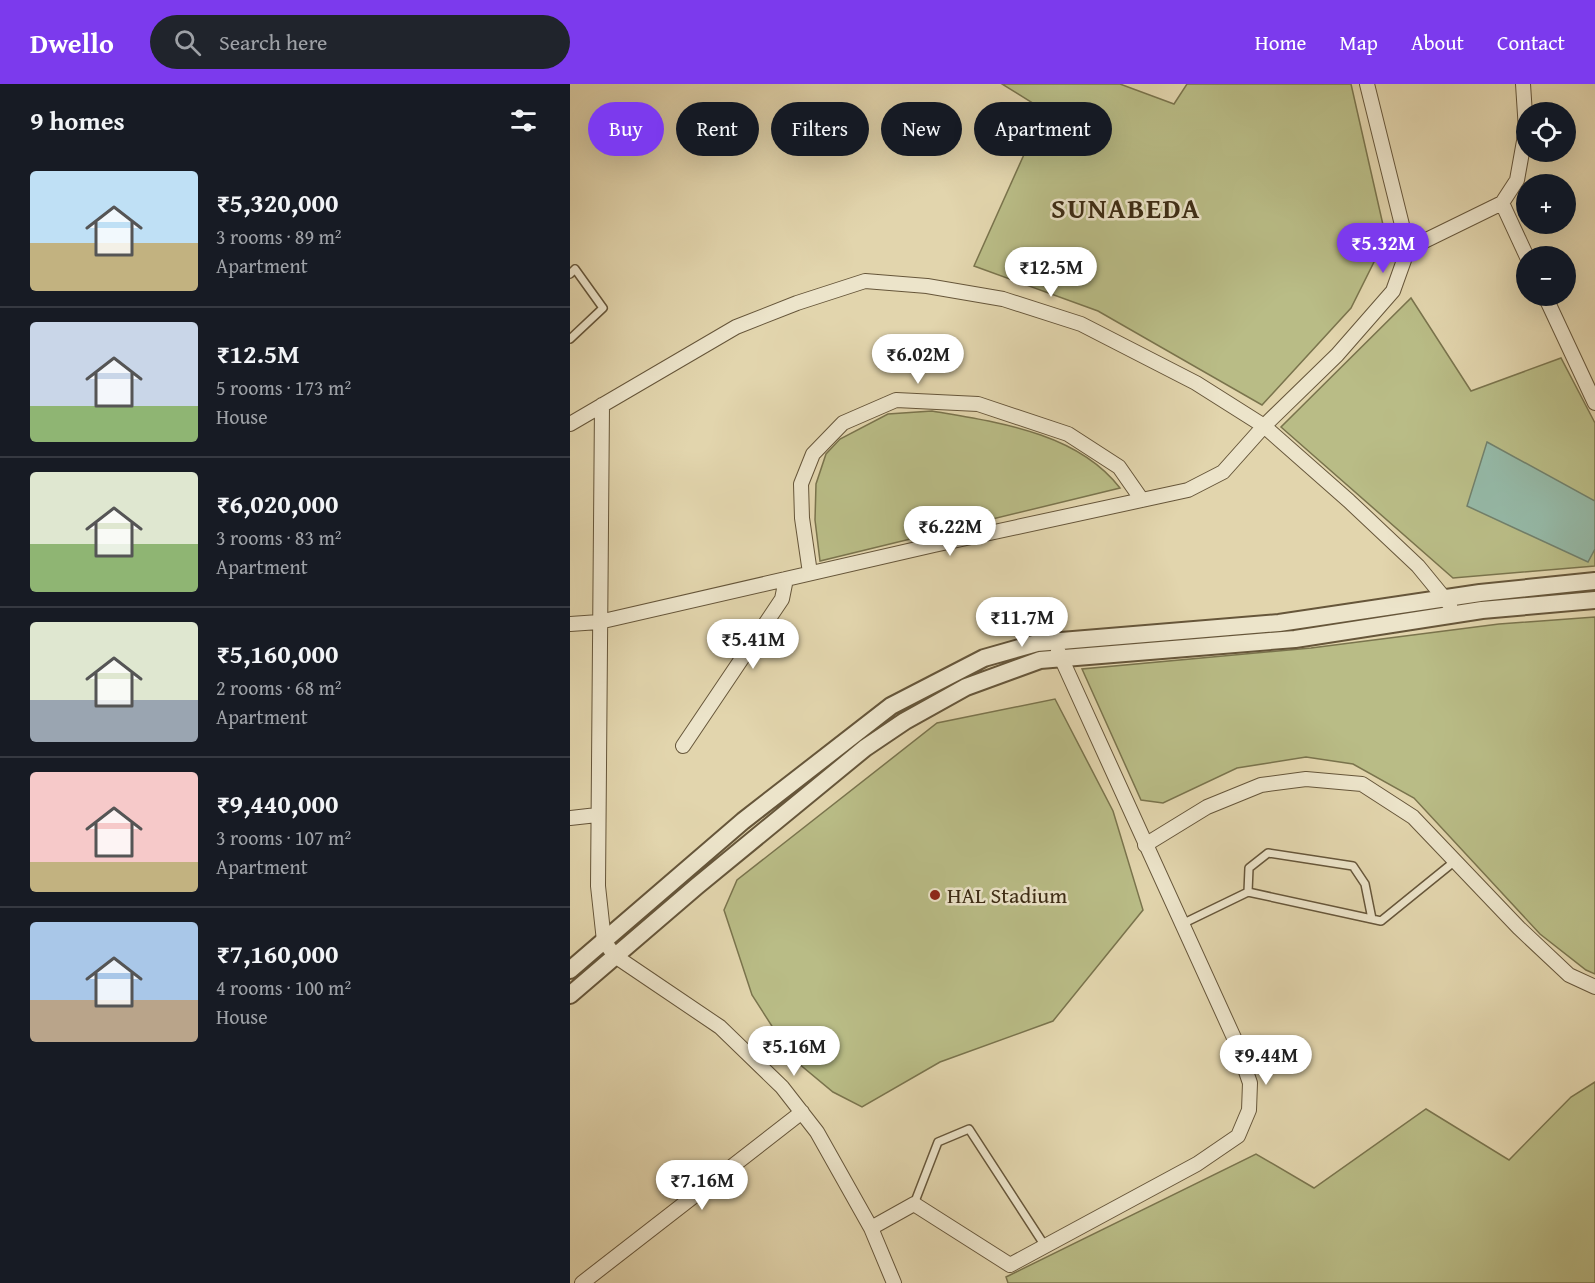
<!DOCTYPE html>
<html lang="en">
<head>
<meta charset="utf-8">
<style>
  body { margin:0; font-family:"Gentium Book Plus",serif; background:#20242c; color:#f1f3f6; height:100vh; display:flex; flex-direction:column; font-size:22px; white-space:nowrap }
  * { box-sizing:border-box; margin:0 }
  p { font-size:20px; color:#9ea1a6 }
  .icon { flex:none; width:33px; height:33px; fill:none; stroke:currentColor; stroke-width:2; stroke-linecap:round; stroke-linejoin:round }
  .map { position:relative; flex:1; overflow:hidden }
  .side { display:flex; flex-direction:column; background:#171b24; width:570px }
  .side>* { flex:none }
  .top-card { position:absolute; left:18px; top:18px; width:570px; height:54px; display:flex; gap:12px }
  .buttons { position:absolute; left:946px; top:18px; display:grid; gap:12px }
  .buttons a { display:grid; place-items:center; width:60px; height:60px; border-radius:50%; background:#171b24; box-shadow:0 6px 24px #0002; font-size:30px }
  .price { position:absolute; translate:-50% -51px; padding:0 14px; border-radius:21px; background:#fff; color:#222; font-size:20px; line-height:39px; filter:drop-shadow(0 2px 3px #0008) }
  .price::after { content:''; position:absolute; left:50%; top:36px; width:18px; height:14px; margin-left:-9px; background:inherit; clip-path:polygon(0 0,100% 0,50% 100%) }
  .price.on { background:#7c3aed; color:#fff }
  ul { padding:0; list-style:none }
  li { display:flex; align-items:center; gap:18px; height:150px; padding:0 30px }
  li+li { border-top:2px solid #363941 }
  li span { display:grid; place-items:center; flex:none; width:168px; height:120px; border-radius:6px; color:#555 }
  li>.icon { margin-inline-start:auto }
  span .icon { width:72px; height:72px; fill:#fffc; stroke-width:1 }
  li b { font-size:26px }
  h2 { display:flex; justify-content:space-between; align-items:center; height:72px; padding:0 30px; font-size:26px }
  .tag { padding:0 21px; border-radius:27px; background:#171b24; box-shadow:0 6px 24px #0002; font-size:21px; line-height:54px }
  .tag.on { background:#7c3aed; color:#fff }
  header { display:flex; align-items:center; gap:36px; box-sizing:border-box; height:84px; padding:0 30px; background:#7c3aed; color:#fff }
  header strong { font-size:28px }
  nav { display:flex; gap:33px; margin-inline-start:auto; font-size:21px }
  .search { width:420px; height:54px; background:#20242c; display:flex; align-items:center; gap:15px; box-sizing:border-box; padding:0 21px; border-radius:33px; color:#9ea1a6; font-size:22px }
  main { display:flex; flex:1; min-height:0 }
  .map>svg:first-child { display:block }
  .green { fill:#b9bc86; stroke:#7a744d; stroke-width:1.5 }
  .water { fill:#95b9a7; stroke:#71806c; stroke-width:1.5 }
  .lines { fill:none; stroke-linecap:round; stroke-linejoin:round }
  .service-casing { stroke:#66563a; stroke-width:10 }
  .minor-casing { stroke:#66563a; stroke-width:16 }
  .tertiary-casing { stroke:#66563a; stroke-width:20 }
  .service { stroke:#ece4ca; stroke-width:7 }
  .minor { stroke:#ece4ca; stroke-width:14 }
  .tertiary { stroke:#ece4ca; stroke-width:16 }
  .poi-dot { fill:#8f2418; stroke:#ece4ca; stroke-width:2 }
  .labels { text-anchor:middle; stroke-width:5; stroke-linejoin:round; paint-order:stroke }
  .poi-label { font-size:22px; fill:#3c2b14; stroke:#ece4ca; text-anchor:start }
  .district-label { font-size:28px; font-weight:bold; letter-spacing:1.5px; fill:#3c2b14; stroke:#ece4ca }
</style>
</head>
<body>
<header>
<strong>Dwello</strong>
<div class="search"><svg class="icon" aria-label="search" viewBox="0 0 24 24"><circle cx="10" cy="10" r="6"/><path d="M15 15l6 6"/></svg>Search here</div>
<nav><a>Home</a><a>Map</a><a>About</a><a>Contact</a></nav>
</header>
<main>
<section class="side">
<h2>9 homes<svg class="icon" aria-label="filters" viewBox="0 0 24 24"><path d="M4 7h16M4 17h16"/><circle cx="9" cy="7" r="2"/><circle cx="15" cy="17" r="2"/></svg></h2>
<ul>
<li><span style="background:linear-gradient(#bfe0f5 60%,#c2b280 0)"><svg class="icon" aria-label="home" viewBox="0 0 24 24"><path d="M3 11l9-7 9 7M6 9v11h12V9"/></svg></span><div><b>₹5,320,000</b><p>3 rooms · 89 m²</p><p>Apartment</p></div></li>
<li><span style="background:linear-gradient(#c9d6e8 70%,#8fb573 0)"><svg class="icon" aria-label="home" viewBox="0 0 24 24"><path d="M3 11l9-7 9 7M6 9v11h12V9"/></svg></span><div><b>₹12.5M</b><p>5 rooms · 173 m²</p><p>House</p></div></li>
<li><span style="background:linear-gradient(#dfe7d0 60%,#8fb573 0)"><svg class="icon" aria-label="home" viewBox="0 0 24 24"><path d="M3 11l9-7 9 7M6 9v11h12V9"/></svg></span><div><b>₹6,020,000</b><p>3 rooms · 83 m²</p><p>Apartment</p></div></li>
<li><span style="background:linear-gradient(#dfe7d0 65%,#9aa5b1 0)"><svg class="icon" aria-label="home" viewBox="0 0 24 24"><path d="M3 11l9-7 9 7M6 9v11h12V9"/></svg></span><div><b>₹5,160,000</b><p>2 rooms · 68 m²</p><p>Apartment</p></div></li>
<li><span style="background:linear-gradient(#f6c9c9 75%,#c2b280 0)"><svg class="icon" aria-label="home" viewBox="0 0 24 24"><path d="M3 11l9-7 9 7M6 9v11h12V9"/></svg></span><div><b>₹9,440,000</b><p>3 rooms · 107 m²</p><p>Apartment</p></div></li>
<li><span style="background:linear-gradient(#a9c7e8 65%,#b9a48a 0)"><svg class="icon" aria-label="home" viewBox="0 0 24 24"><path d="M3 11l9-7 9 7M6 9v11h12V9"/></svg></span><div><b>₹7,160,000</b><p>4 rooms · 100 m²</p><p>House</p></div></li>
</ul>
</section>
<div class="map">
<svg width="1025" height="1199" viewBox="0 0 1025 1199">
  <rect width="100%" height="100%" fill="#e2d5ad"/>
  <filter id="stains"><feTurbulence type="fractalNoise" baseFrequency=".00333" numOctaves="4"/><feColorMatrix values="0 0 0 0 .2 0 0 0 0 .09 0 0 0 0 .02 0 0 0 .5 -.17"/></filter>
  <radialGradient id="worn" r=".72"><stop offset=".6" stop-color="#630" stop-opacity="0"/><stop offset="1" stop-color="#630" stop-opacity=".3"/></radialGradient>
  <path class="green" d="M 432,0 L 550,0 L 604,20 L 617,0 L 781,0 L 816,154 L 781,224 L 692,321 L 528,227 L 404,182 L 474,26 Z
    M 841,214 L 901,307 L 991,274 L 1025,339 L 1025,482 L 883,494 L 711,343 Z
    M 362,327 C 426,338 507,348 550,404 L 250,477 L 245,436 L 246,400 L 256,370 L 270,355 L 318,330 Z
    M 1025,533 L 1025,890 L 1016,886 L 970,850 L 844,714 L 783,680 L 736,673 L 667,684 L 593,719 L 571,716 L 512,585 L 741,564 L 929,540 Z
    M 485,615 L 543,727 L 573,826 L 483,937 L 370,978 L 292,1023 L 263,1008 L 228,979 L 207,950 L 182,911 L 154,826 L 167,796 L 367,639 Z
    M 1025,998 L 1025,1199 L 438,1199 L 436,1193 L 686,1070 L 744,1104 L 856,1025 L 939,1076 L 1001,1013 Z"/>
  <path class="water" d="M 917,358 L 1025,417 L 1025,465 L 1018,478 L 897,422 Z"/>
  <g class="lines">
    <g class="service-casing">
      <path id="service" d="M 0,190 L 5,185 L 33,224 L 0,255
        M 678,808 L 679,784 L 698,769 L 783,782 L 795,800 L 802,835
        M 612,840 L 678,808 L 811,837 L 885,777
        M 344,1120 L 368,1058 L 399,1045 L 475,1162"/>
    </g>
    <g class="minor-casing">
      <path id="minor" d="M 932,119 L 957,173
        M 838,165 L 932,119 L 947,96 L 956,46 L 953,0
        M 975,212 L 1025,319
        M 32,321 L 28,802 L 34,857 L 45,872 L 150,943 L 212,1003 L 247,1048 L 301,1144 L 324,1199
        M 0,340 L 166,243 L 227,219 L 295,197 L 357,202 L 433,215 L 511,240 L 626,299 L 694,342 L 779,417 L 848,482 L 880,521
        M 240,489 L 232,434 L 231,400 L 243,370 L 273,339 L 326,316 L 408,320 L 498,350 L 549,383 L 572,416
        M 0,540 L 29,538 L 364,461 L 618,406 L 653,388 L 694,342 L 767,271 L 823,207 L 838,165 L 797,0
        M 113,662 L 212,515 L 216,495
        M 0,734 L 27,731
        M 575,761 L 637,723 L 691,701 L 736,695 L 792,700 L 843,733 L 949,844 L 999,891 L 1025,903
        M 301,1144 L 344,1120 L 440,1181 L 627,1080 L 668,1052 L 679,1026 L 680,999 L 665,956 L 488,567
        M 12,1199 L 232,1028"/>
    </g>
    <g class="tertiary-casing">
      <path id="tertiary" d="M 0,886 L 173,737 L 321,622 L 414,574 L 467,559 L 709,539 L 910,509 L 1025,497
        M 0,911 L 127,802 L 295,664 L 335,637 L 396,603 L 470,576 L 725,555 L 912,526 L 1025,516"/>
    </g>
    <use href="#service" class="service"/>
    <use href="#minor" class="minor"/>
    <use href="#tertiary" class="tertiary"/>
  </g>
  <circle class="poi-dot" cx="365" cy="811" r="6"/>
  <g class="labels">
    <g class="poi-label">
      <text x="377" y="819">HAL Stadium</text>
    </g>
    <g class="district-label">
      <text x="556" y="134">SUNABEDA</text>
    </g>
  </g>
  <rect width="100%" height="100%" filter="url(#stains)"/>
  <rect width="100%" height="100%" fill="url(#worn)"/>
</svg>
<div class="buttons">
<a><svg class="icon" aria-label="locate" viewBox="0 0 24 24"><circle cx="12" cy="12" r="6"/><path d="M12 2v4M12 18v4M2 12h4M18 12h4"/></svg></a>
<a>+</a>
<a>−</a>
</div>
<b class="price on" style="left:813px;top:190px">₹5.32M</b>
<b class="price" style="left:481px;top:214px">₹12.5M</b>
<b class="price" style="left:348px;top:301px">₹6.02M</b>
<b class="price" style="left:380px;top:473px">₹6.22M</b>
<b class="price" style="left:452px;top:564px">₹11.7M</b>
<b class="price" style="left:183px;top:586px">₹5.41M</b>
<b class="price" style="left:224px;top:993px">₹5.16M</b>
<b class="price" style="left:696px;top:1002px">₹9.44M</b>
<b class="price" style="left:132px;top:1127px">₹7.16M</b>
<div class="top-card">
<a class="tag on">Buy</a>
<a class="tag">Rent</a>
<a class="tag">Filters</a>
<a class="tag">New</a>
<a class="tag">Apartment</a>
</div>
</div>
</main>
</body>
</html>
